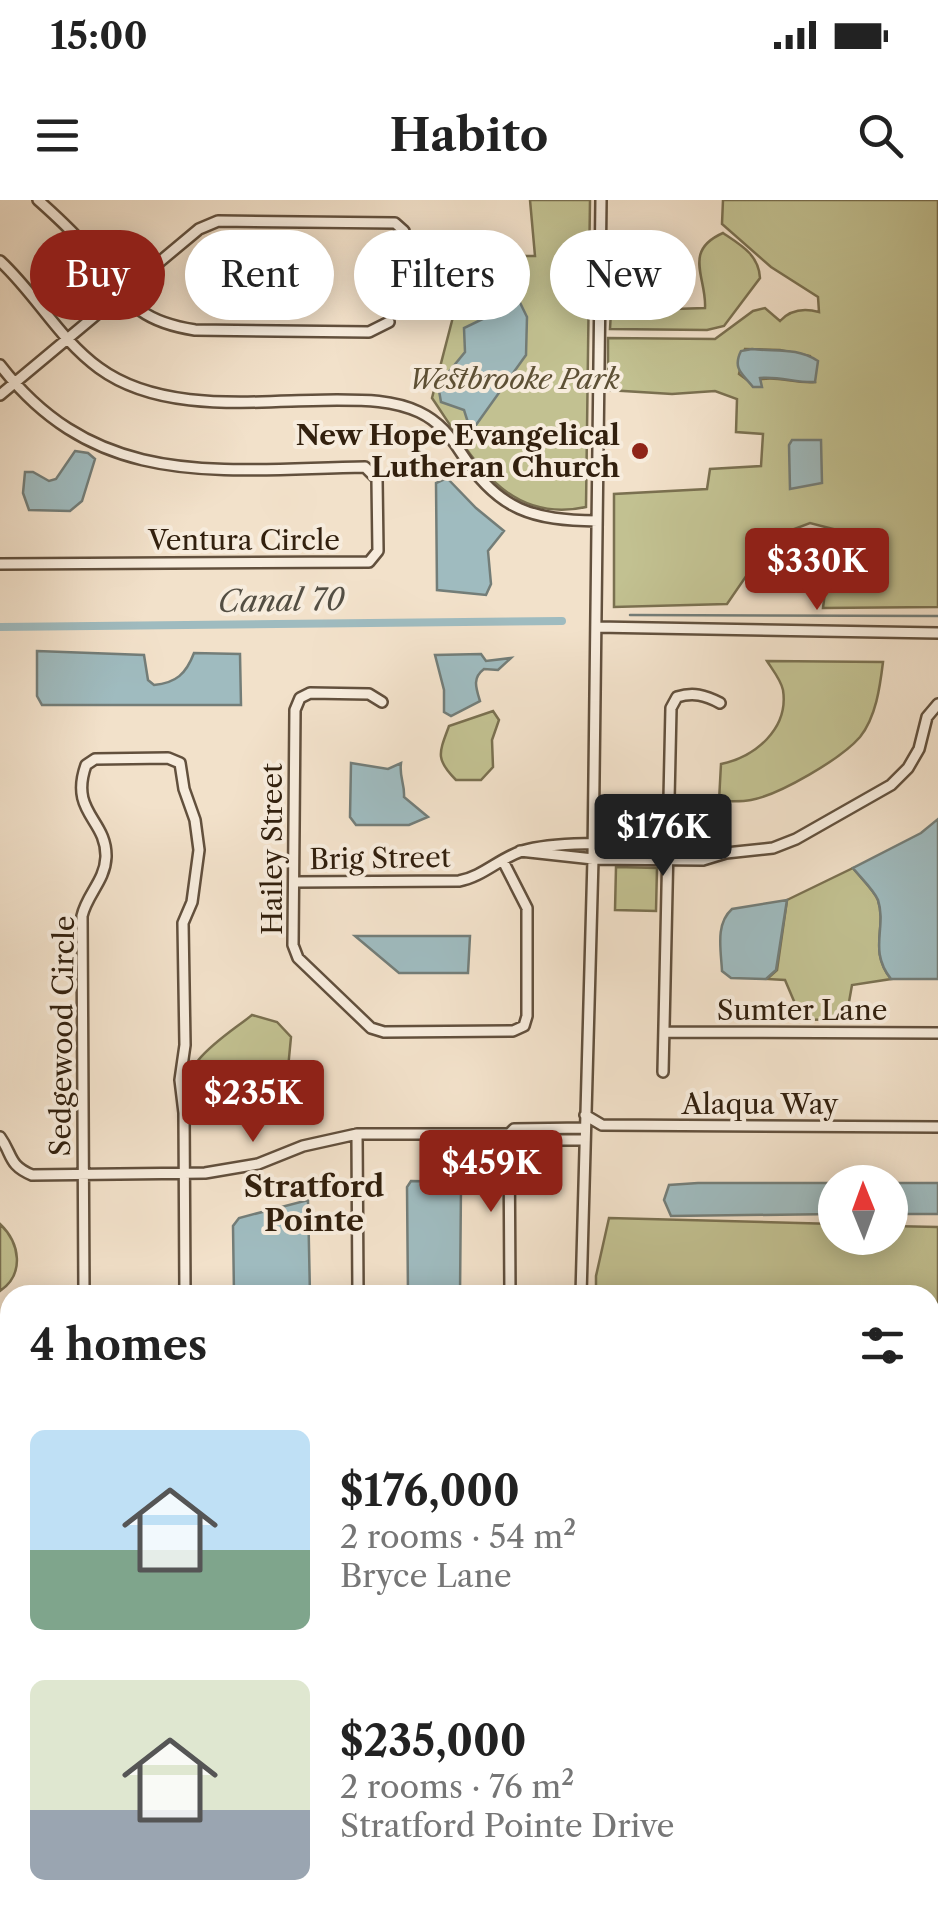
<!DOCTYPE html>
<html lang="en">
<head>
<meta charset="utf-8">
<style>
  body { margin:0; font-family:"Libre Caslon Text",serif; background:#f2f2f2; color:#222; height:100vh; display:flex; flex-direction:column; font-size:38px; white-space:nowrap }
  * { box-sizing:border-box; margin:0 }
  p { font-size:32px; color:#767676 }
  .icon { flex:none; width:55px; height:55px; fill:none; stroke:currentColor; stroke-width:2; stroke-linecap:round; stroke-linejoin:round }
  .map { position:relative; flex:1; overflow:hidden }
  .details { position:absolute; left:0px; top:1085px; width:940px; height:642px; display:flex; flex-direction:column; background:#fff; border-radius:30px 30px 0 0; box-shadow:0 5px 25px #0003 }
  .details>* { flex:none }
  .hud { position:absolute; left:30px; top:30px; width:880px; height:90px; display:flex; gap:20px }
  .needle { width:65px; rotate:359deg }
  .tools { position:absolute; left:818px; top:965px; display:grid; gap:20px }
  .tools a { display:grid; place-items:center; width:90px; height:90px; border-radius:50%; background:#fff; box-shadow:0 5px 25px #0003; font-size:50px }
  .price { position:absolute; translate:-50% -85px; padding:0 22px; border-radius:10px; background:#8f2418; color:#fff; font-size:32px; line-height:65px; filter:drop-shadow(0 2px 5px #0008) }
  .price::after { content:''; position:absolute; left:50%; top:60px; width:30px; height:22px; margin-left:-15px; background:inherit; clip-path:polygon(0 0,100% 0,50% 100%) }
  .price.selected { background:#222; color:#fff }
  ul { padding:0; list-style:none }
  li { display:flex; align-items:center; gap:30px; height:250px; padding:0 30px }
  li span { display:grid; place-items:center; flex:none; width:280px; height:200px; border-radius:15px; color:#555 }
  li>.icon { margin-inline-start:auto }
  span .icon { width:120px; height:120px; fill:#fffc; stroke-width:1 }
  li b { font-size:42px }
  h2 { display:flex; justify-content:space-between; align-items:center; height:120px; padding:0 30px; font-size:42px }
  .tag { padding:0 35px; border-radius:45px; background:#fff; box-shadow:0 5px 25px #0003; font-size:35px; line-height:90px }
  .tag.selected { background:#8f2418; color:#fff }
  .status { display:flex; justify-content:space-between; align-items:center; height:70px; padding:0 50px; background:#fff; direction:ltr }
  .status svg { height:28px; fill:currentColor }
  header { display:flex; justify-content:space-between; align-items:center; height:130px; padding:0 30px; background:#fff; font-size:45px; font-weight:700 }
  .map>svg:first-child { display:block }
  .green { fill:#c2c191; stroke:#7a7050; stroke-width:2.5; fill-rule:evenodd }
  .water { fill:#9fbbbf; stroke:#737d78; stroke-width:2.5 }
  .lines { fill:none; stroke-linecap:round; stroke-linejoin:round }
  .stream { stroke:#737d78; stroke-width:2.5 }
  .canal { stroke:#9fbbbf; stroke-width:8 }
  .minor-casing { stroke:#62503d; stroke-width:14 }
  .minor { stroke:#f7ecdd; stroke-width:9 }
  .poi-dot { fill:#8f2418; stroke:#f7ecdd; stroke-width:4 }
  .labels { text-anchor:middle; stroke-width:8; stroke-linejoin:round; paint-order:stroke }
  .park-label { font-size:28px; font-style:italic; fill:#5d5035; stroke:#f7ecdd }
  .poi-label { font-size:28px; font-weight:bold; fill:#32200e; stroke:#f7ecdd; text-anchor:end }
  .street-label { font-size:28px; fill:#32200e; stroke:#f7ecdd }
  .water-label { font-size:30px; font-style:italic; fill:#534e43; stroke:#f7ecdd }
  .neighbourhood-label { font-size:30px; font-weight:bold; fill:#32200e; stroke:#f7ecdd }
</style>
</head>
<body>
<div class="status"><b>15:00</b><svg viewBox="0 0 49 12"><path d="M0 12V9h3v3zM5 12V6h3v6zM10 12V3h3v9zM15 12V0h3v12zM26 1h20v11H26zM47 4h2v5h-2z"/></svg></div>
<header><svg class="icon" aria-label="menu" viewBox="0 0 24 24"><path d="M4 6h16M4 12h16M4 18h16"/></svg>Habito<svg class="icon" aria-label="search" viewBox="0 0 24 24"><circle cx="10" cy="10" r="6"/><path d="M15 15l6 6"/></svg></header>
<div class="map">
<svg width="938" height="1727" viewBox="0 0 938 1727">
  <rect width="100%" height="100%" fill="#f2e1ca"/>
  <filter id="stains"><feTurbulence type="fractalNoise" baseFrequency=".002" numOctaves="4"/><feColorMatrix values="0 0 0 0 .2 0 0 0 0 .09 0 0 0 0 .02 0 0 0 .5 -.17"/></filter>
  <radialGradient id="worn" r=".72"><stop offset=".6" stop-color="#630" stop-opacity="0"/><stop offset="1" stop-color="#630" stop-opacity=".3"/></radialGradient>
  <path class="green" d="M 530,0 L 590,0 L 586,307 C 505,325 471,255 432,198 L 453,117 L 494,56 L 535,56 Z
    M 723,0 L 938,0 L 938,407 L 823,408 L 833,329 L 810,323 L 773,337 L 727,404 L 614,407 L 614,294 L 707,289 L 710,269 L 761,266 L 763,234 L 736,232 L 737,199 L 715,191 L 672,194 L 608,190 L 608,138 L 715,139 L 753,111 L 765,108 L 780,121 C 791,109 804,108 819,112 L 818,97 L 771,67 L 722,24 ZM 745,149 L 780,150 L 810,156 L 815,182 C 791,184 774,173 750,182 L 739,174 Z
    M 723,33 C 741,45 759,55 760,78 L 724,126 L 707,130 L 610,129 L 611,111 L 705,108 C 707,78 682,51 723,33 Z
    M 767,461 L 883,462 C 880,487 876,517 860,537 C 841,559 779,595 751,600 C 741,602 730,601 719,601 L 721,564 C 755,557 789,529 783,490 C 781,480 772,469 767,461 Z
    M 493,511 L 499,520 L 492,540 L 493,567 L 481,580 L 456,580 C 435,559 439,553 449,526 Z
    M 616,667 L 657,668 L 656,711 L 615,710 Z
    M 853,668 C 860,677 874,690 878,700 C 887,728 868,750 891,779 L 852,785 L 846,819 L 802,820 L 785,780 L 767,779 L 777,770 L 787,700 Z
    M 252,815 L 277,822 L 291,837 L 287,879 C 259,888 241,916 210,915 C 203,915 195,909 192,903 C 170,867 229,834 252,815 Z
    M 536,953 L 546,953 L 558,962 L 557,988 L 536,988 Z
    M 609,1018 L 835,1024 L 835,1038 L 890,1038 L 890,1026 L 938,1027 L 938,1320 L 930,1320 L 930,1095 L 596,1095 L 596,1076 Z
    M 0,1024 C 20,1043 25,1074 0,1091 Z
    M 930,1389 L 938,1389 L 934,1468 L 938,1469 L 938,1727 L 897,1727 L 895,1718 L 930,1718 Z"/>
  <path class="water" d="M 507,76 L 527,117 L 526,155 L 471,232 L 464,210 L 441,202 L 438,185 L 465,152 L 464,128 L 493,114 Z
    M 752,149 C 776,152 796,147 818,161 L 815,182 C 796,183 780,176 760,178 L 762,187 L 753,187 C 743,174 732,169 741,151 Z
    M 792,240 L 821,240 L 822,283 L 790,289 L 789,245 Z
    M 75,251 L 88,253 L 95,259 L 82,301 L 70,311 L 29,310 L 23,293 L 25,272 L 33,272 L 49,281 L 56,279 Z
    M 447,278 L 476,308 L 504,331 L 488,351 L 491,384 L 486,395 L 437,390 L 436,283 Z
    M 37,451 L 144,455 L 148,480 L 154,485 C 176,483 186,474 194,453 L 240,454 L 241,505 L 42,505 L 37,496 Z
    M 481,454 L 486,461 L 511,458 L 498,470 L 484,469 C 472,478 476,488 480,501 L 451,516 L 444,512 L 444,490 L 435,455 Z
    M 351,563 L 388,569 L 401,563 C 399,577 405,584 404,597 L 428,617 L 409,625 L 356,625 L 350,617 Z
    M 938,619 L 938,779 L 891,779 C 868,750 887,728 878,700 C 874,690 860,677 853,668 L 921,633 Z
    M 787,700 L 776,770 L 766,779 L 731,778 L 722,771 C 721,750 715,724 732,709 Z
    M 355,736 L 470,736 L 468,773 L 399,773 Z
    M 411,981 L 458,982 L 461,985 L 460,1095 L 408,1095 L 407,987 Z
    M 698,983 L 835,983 L 835,1014 L 671,1016 L 664,1000 L 669,985 Z
    M 890,983 L 938,983 L 938,1014 L 890,1014 Z
    M 308,1000 L 310,1095 L 234,1095 L 233,1026 L 239,1018 Z
    M 334,1718 L 387,1718 L 384,1727 L 334,1727 Z
    M 796,1722 L 896,1722 L 897,1727 L 798,1727 Z"/>
  <g class="lines">
    <path class="stream" d="M 630,415 L 938,416"/>
    <path class="canal" d="M 0,427 L 562,421
      M 930,1334 L 938,1334
      M 0,1337 L 10,1337"/>
    <g class="minor-casing">
      <path id="minor" d="M 38,0 C 56,16 75,33 90,52 C 127,96 131,120 195,130 L 369,132 L 389,122
        M 0,61 C 36,94 59,139 99,168 C 163,215 260,200 337,200 C 365,200 393,200 419,212 C 440,222 450,236 462,254 C 499,311 533,320 597,321
        M 0,165 C 98,292 222,269 365,267 L 377,279 L 378,351 L 369,362 L 0,364
        M 0,195 L 199,29 L 218,21 L 395,23 L 404,31
        M 596,427 L 938,433
        M 382,502 L 369,494 L 310,493 L 300,498 L 295,510 L 293,745 L 298,758 L 371,828 L 384,832 L 513,831 L 524,826 L 527,816 L 527,708 L 503,661
        M 520,651 L 593,659 L 703,660 L 726,653 L 773,648 L 796,639 L 891,585 L 908,568 L 919,549 L 927,517 L 938,504
        M 295,682 L 459,681 C 482,677 500,658 522,651 C 565,638 653,646 701,646 L 723,652
        M 665,832 L 938,833
        M 663,872 L 671,508 L 677,497 C 693,492 705,495 720,503
        M 585,915 L 602,925 L 938,927
        M 357,934 L 358,1095
        M 509,934 L 510,1095
        M 509,934 L 514,940 L 584,940
        M 0,937 C 13,955 8,965 32,975 L 205,973 L 258,964 L 303,946 L 357,934 L 509,934 L 514,929 L 585,928
        M 84,1095 L 82,716 C 87,694 105,681 106,657 C 107,619 69,613 86,565 L 95,559 L 168,558 L 180,563 L 184,589 L 195,620 L 199,650 L 192,702 L 183,723 L 185,845 L 180,880 L 184,913 L 185,1095
        M 581,1095 L 593,659 L 601,0
        M 0,1159 L 10,1159
        M 0,1273 L 10,1273
        M 930,1357 L 938,1357
        M 0,1358 L 10,1358
        M 0,1418 L 10,1418
        M 0,1492 L 10,1492
        M 0,1567 L 10,1567
        M 0,1642 L 10,1642
        M 0,1717 L 10,1717
        M 38,1718 L 66,1718
        M 221,1718 L 221,1727
        M 151,1727 L 151,1718
        M 292,1727 L 292,1718
        M 432,1727 L 436,1718
        M 509,1727 L 510,1718
        M 573,1727 L 573,1718"/>
    </g>
    <use href="#minor" class="minor"/>
  </g>
  <circle class="poi-dot" cx="640" cy="251" r="10"/>
  <g class="labels">
    <g class="park-label">
      <text x="514" y="189">Westbrooke Park</text>
    </g>
    <g class="poi-label">
      <text x="620" y="245">New Hope Evangelical<tspan x="620" dy="32">Lutheran Church</tspan></text>
    </g>
    <g class="street-label">
      <text x="244" y="350">Ventura Circle</text>
      <text transform="translate(272 649) rotate(-90)" y="10">Hailey Street</text>
      <text transform="translate(380 658) rotate(-1)" y="10">Brig Street</text>
      <text x="802" y="820">Sumter Lane</text>
      <text transform="translate(62 836) rotate(-89)" y="10">Sedgewood Circle</text>
      <text x="760" y="914">Alaqua Way</text>
    </g>
    <g class="water-label">
      <text transform="translate(281 401) rotate(-1)" y="10">Canal 70</text>
    </g>
    <g class="neighbourhood-label">
      <text x="314" y="997">Stratford<tspan x="314" dy="34">Pointe</tspan></text>
    </g>
  </g>
  <rect width="100%" height="100%" filter="url(#stains)"/>
  <rect width="100%" height="100%" fill="url(#worn)"/>
</svg>
<div class="tools">
<a><svg class="needle" viewBox="-14 -14 28 28"><path d="M0-13l5 13h-10z" fill="#e53935"/><path d="M0 13l5-13h-10z" fill="#767676"/></svg></a>
</div>
<b class="price" style="left:817px;top:413px">$330K</b>
<b class="price selected" style="left:663px;top:679px">$176K</b>
<b class="price" style="left:253px;top:945px">$235K</b>
<b class="price" style="left:491px;top:1015px">$459K</b>
<div class="hud">
<a class="tag selected">Buy</a>
<a class="tag">Rent</a>
<a class="tag">Filters</a>
<a class="tag">New</a>
</div>
<section class="details">
<h2>4 homes<svg class="icon" aria-label="filters" viewBox="0 0 24 24"><path d="M4 7h16M4 17h16"/><circle cx="9" cy="7" r="2"/><circle cx="15" cy="17" r="2"/></svg></h2>
<ul>
<li><span style="background:linear-gradient(#bfe0f5 60%,#7fa58c 0)"><svg class="icon" aria-label="home" viewBox="0 0 24 24"><path d="M3 11l9-7 9 7M6 9v11h12V9"/></svg></span><div><b>$176,000</b><p>2 rooms · 54 m²</p><p>Bryce Lane</p></div></li>
<li><span style="background:linear-gradient(#dfe7d0 65%,#9aa5b1 0)"><svg class="icon" aria-label="home" viewBox="0 0 24 24"><path d="M3 11l9-7 9 7M6 9v11h12V9"/></svg></span><div><b>$235,000</b><p>2 rooms · 76 m²</p><p>Stratford Pointe Drive</p></div></li>
</ul>
</section>
</div>
</body>
</html>
